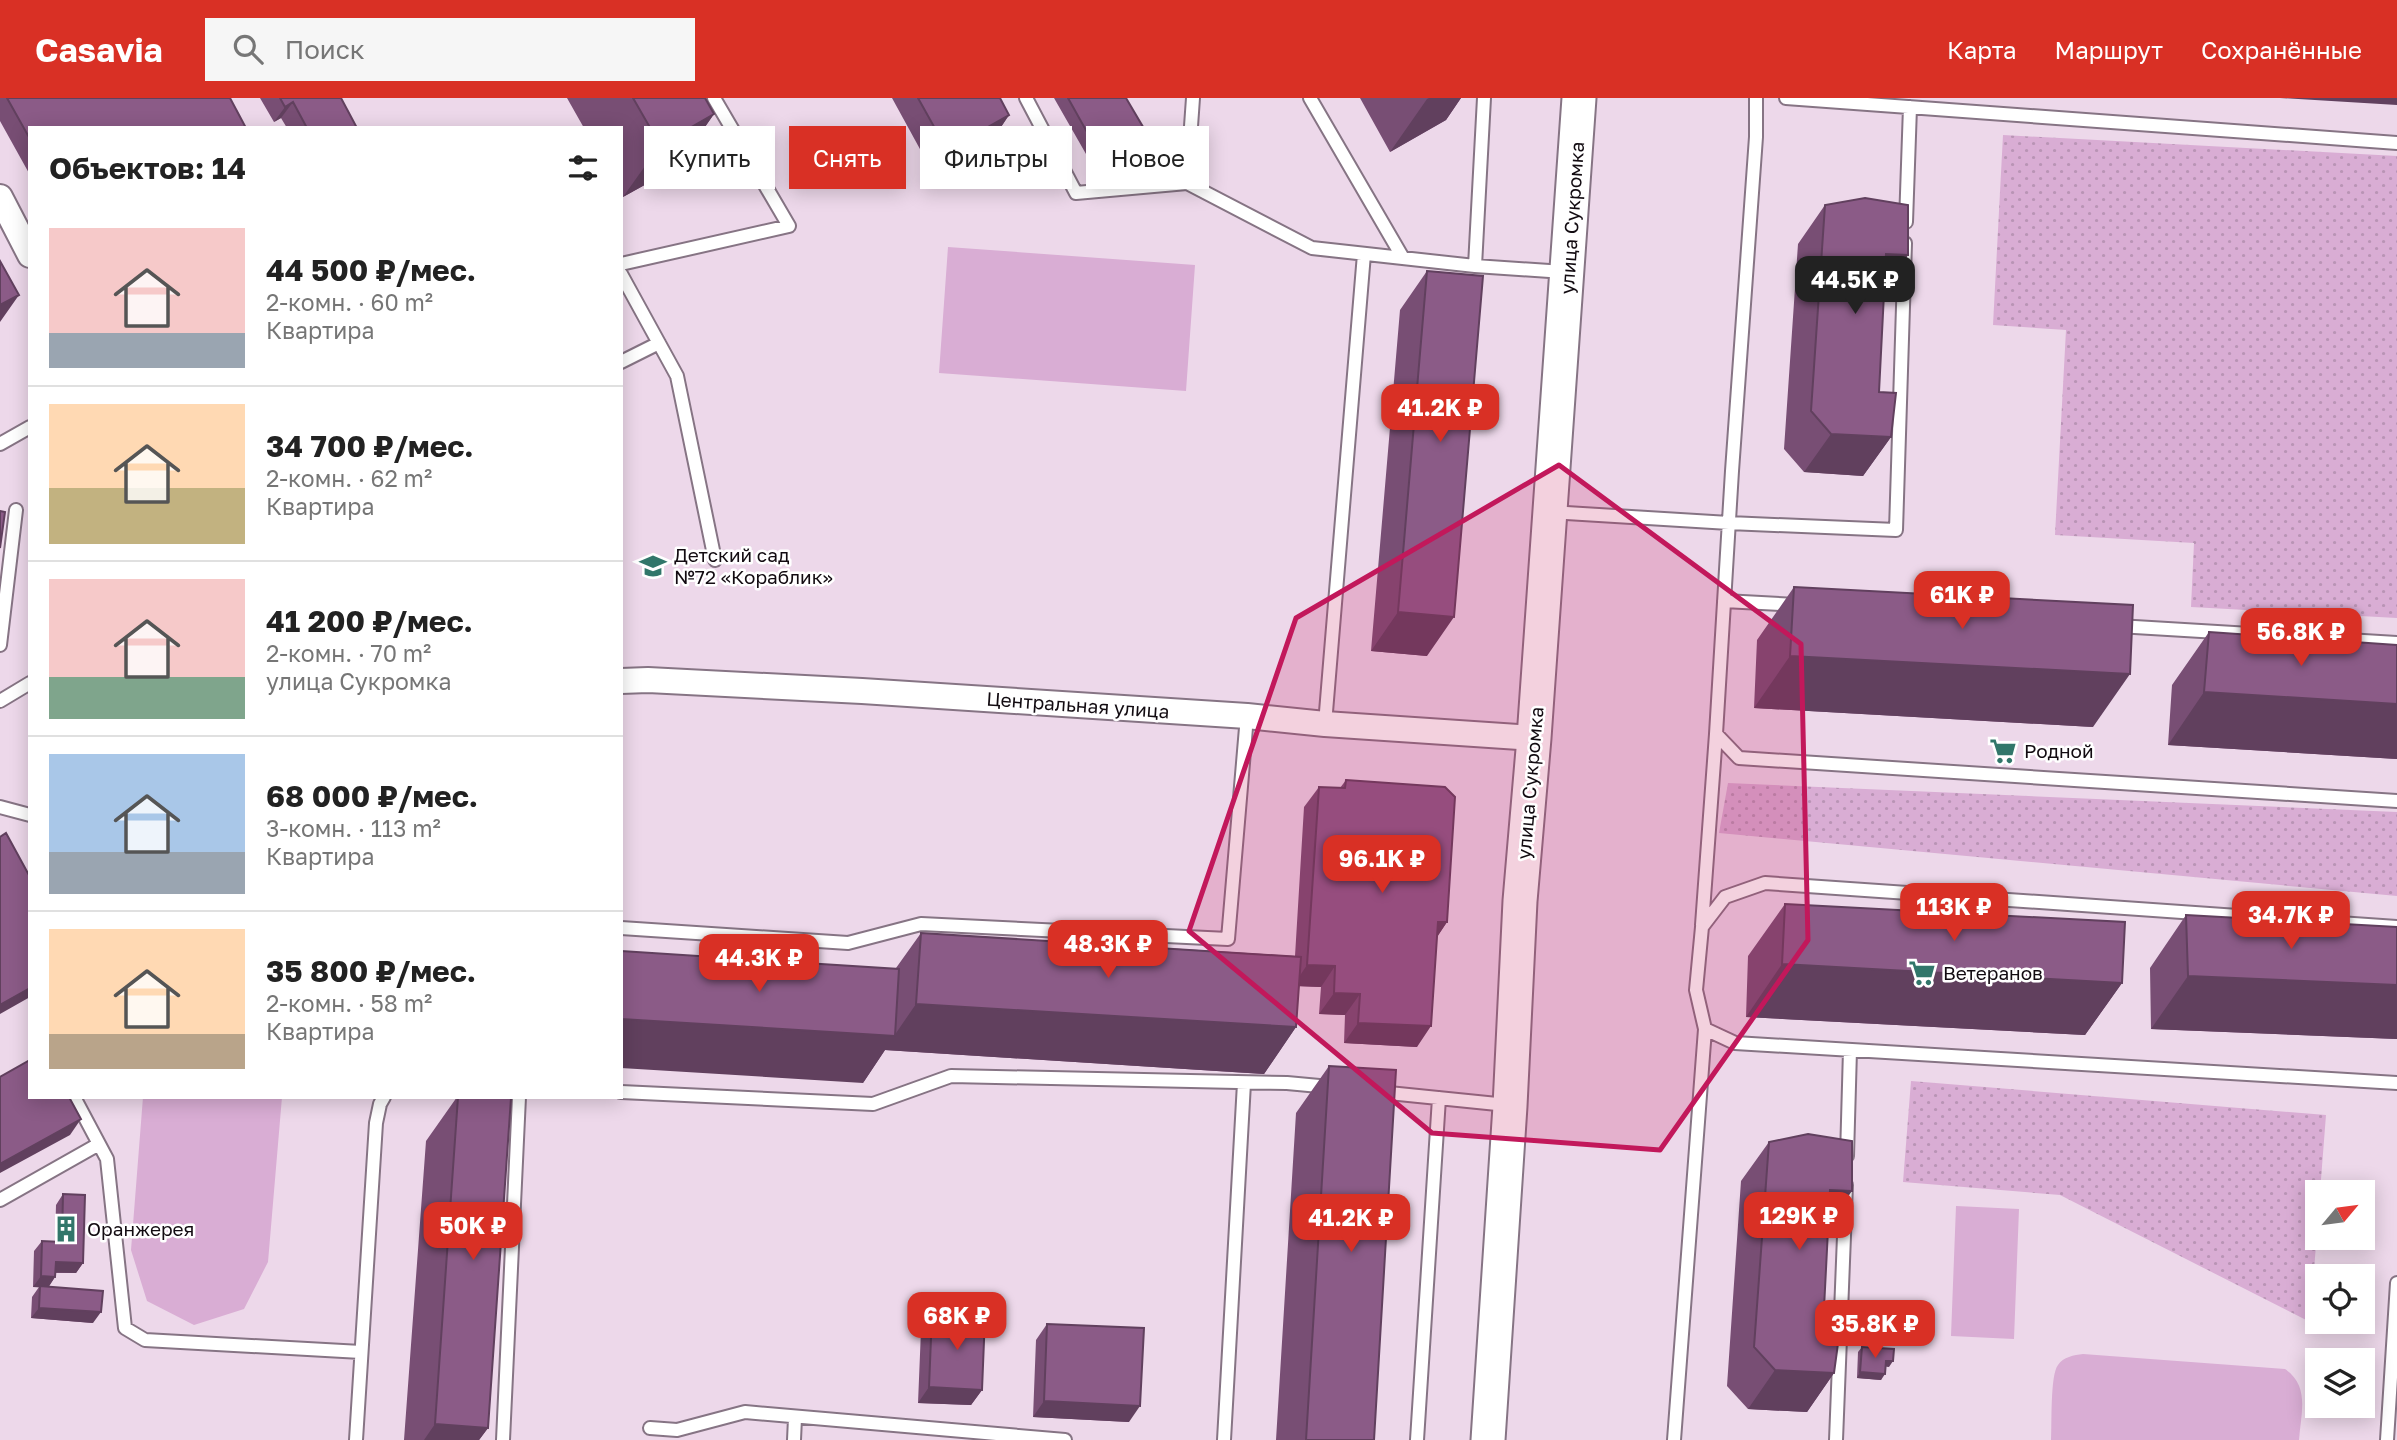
<!DOCTYPE html>
<html lang="ru">
<head>
<meta charset="utf-8">
<style>
  body { margin:0; font-family:"Golos Text",sans-serif; background:#f6f6f6; color:#222; height:100vh; display:flex; flex-direction:column; font-size:26px; white-space:nowrap }
  * { box-sizing:border-box; margin:0 }
  p { font-size:23px; color:#767676 }
  .icon { flex:none; width:38px; height:38px; fill:none; stroke:currentColor; stroke-width:2; stroke-linecap:round; stroke-linejoin:round }
  .map { position:relative; flex:1; overflow:hidden }
  .side { position:absolute; left:28px; top:28px; width:595px; height:973px; display:flex; flex-direction:column; background:#fff; border-radius:0px; box-shadow:0 4px 18px #0003 }
  .side>* { flex:none }
  .banner { position:absolute; left:644px; top:28px; width:665px; height:63px; display:flex; gap:14px }
  .needle { width:46px; rotate:61deg }
  .tools { position:absolute; left:2305px; top:1082px; display:grid; gap:14px }
  .tools a { display:grid; place-items:center; width:70px; height:70px; border-radius:0px; background:#fff; box-shadow:0 4px 18px #0003; font-size:35px }
  .price { position:absolute; translate:-50% -60px; padding:0 16px; border-radius:14px; background:#d93025; color:#fff; font-size:23px; line-height:46px; filter:drop-shadow(0 2px 4px #0008) }
  .price::after { content:''; position:absolute; left:50%; top:42px; width:21px; height:16px; margin-left:-10px; background:inherit; clip-path:polygon(0 0,100% 0,50% 100%) }
  .price.selected { background:#222; color:#fff }
  ul { padding:0; list-style:none }
  li { display:flex; align-items:center; gap:21px; height:175px; padding:0 21px }
  li+li { border-top:2px solid #e0e0e0 }
  li span { display:grid; place-items:center; flex:none; width:196px; height:140px; border-radius:0px; color:#555 }
  li>.icon { margin-inline-start:auto }
  span .icon { width:84px; height:84px; fill:#fffc; stroke-width:1 }
  li b { font-size:30px }
  h2 { display:flex; justify-content:space-between; align-items:center; height:84px; padding:0 21px; font-size:30px }
  .chip { padding:0 24px; border-radius:0px; background:#fff; box-shadow:0 4px 18px #0003; font-size:24px; line-height:63px }
  .chip.selected { background:#d93025; color:#fff }
  header { display:flex; align-items:center; gap:42px; box-sizing:border-box; height:98px; padding:0 35px; background:#d93025; color:#fff }
  header strong { font-size:33px }
  nav { display:flex; gap:38px; margin-inline-start:auto; font-size:24px }
  .search { width:490px; height:63px; background:#f6f6f6; display:flex; align-items:center; gap:18px; box-sizing:border-box; padding:0 24px; border-radius:0px; color:#767676; font-size:26px }
  .map>svg:first-child { display:block }
  .park { fill:url(#park-dots) }
  .pitch { fill:#d9add4 }
  .lines { fill:none; stroke-linecap:round; stroke-linejoin:round }
  .lane-casing { stroke:#867484; stroke-width:16 }
  .street-casing { stroke:#867484; stroke-width:28 }
  .secondary-casing { stroke:#867484; stroke-width:37 }
  .lane { stroke:#fff; stroke-width:12 }
  .street { stroke:#fff; stroke-width:24 }
  .secondary { stroke:#fff; stroke-width:33 }
  .wall { fill:#784e74 }
  .shaded-wall { fill:#61405e }
  .building { fill:#8b5b87; stroke:#61405e; stroke-width:2 }
  .marked { fill:#c2185b; fill-opacity:0.2; stroke:#c2185b; stroke-width:5; stroke-linejoin:round }
  .labels { text-anchor:middle; stroke-width:5; stroke-linejoin:round; paint-order:stroke }
  .street-label { font-size:19px; fill:#120b11; stroke:#fff }
  .poi-label { font-size:19px; fill:#120b11; stroke:#fff; text-anchor:start }
</style>
</head>
<body>
<header>
<strong>Casavia</strong>
<div class="search"><svg class="icon" aria-label="search" viewBox="0 0 24 24"><circle cx="10" cy="10" r="6"/><path d="M15 15l6 6"/></svg>Поиск</div>
<nav><a>Карта</a><a>Маршрут</a><a>Сохранённые</a></nav>
</header>
<div class="map">
<svg width="2397" height="1342" viewBox="0 0 2397 1342">
  <defs>
    <pattern id="park-dots" width="8" height="8" patternUnits="userSpaceOnUse" patternTransform="scale(1.75)"><rect width="8" height="8" fill="#d9add4"/><path d="M2 2h.1M6 6h.1" fill="none" stroke="#b994b5" stroke-width="1.8" stroke-linecap="round"/></pattern>
  </defs>
  <rect width="100%" height="100%" fill="#edd8ea"/>
  <path class="park" d="M 2003,37 L 2397,58 L 2397,520 L 2191,509 L 2194,445 L 2055,437 L 2066,232 L 1993,227 Z
    M 1728,685 L 2397,714 L 2397,798 L 1719,735 Z
    M 1911,983 L 2326,1017 L 2320,1094 L 2317,1094 L 2317,1134 L 2310,1224 L 2060,1097 L 1903,1084 Z"/>
  <path class="pitch" d="M 948,149 L 1195,167 L 1186,293 L 939,275 Z
    M 143,999 L 282,999 L 268,1164 L 244,1211 L 194,1227 L 147,1203 L 131,1152 Z
    M 1956,1108 L 2019,1111 L 2014,1241 L 1951,1238 Z
    M 2083,1256 L 2285,1271 C 2310,1288 2301,1315 2299,1342 L 2051,1342 C 2052,1327 2050,1277 2058,1267 C 2063,1259 2074,1257 2083,1256 Z"/>
  <g class="lines">
    <g class="lane-casing">
      <path id="lane" d="M 1026,0 L 1076,95 L 1187,85 L 1312,150 L 1475,168 L 1564,174
        M 1310,0 L 1403,160
        M 1756,0 L 1756,39 L 1732,373 L 1716,636 L 1739,660 L 2397,703
        M 1786,0 L 2397,45
        M 1187,85 L 1193,0
        M 1906,124 L 1910,9
        M 621,166 L 789,128 L 714,0
        M 1475,168 L 1484,0
        M 621,176 L 677,278 L 715,462
        M 621,264 L 659,245
        M 0,346 L 30,329
        M 1550,414 L 1729,425 L 1896,432 L 1905,145
        M 1724,503 L 1796,507
        M 2118,528 L 2397,545
        M 0,547 L 16,412
        M 0,603 L 30,585
        M 1325,626 L 1364,156
        M 0,709 L 30,717
        M 1702,827 L 1716,636
        M 2397,829 L 1765,785 L 1725,799 L 1702,829 L 1696,892 L 1705,931 L 1735,945 L 2397,985
        M 621,830 L 848,845 L 921,826 L 1228,841 L 1247,618
        M 621,994 L 873,1006 L 951,978 L 1287,985 L 1330,989
        M 1379,994 L 1507,1007
        M 74,999 L 107,1061 L 125,1230 L 145,1242 L 361,1254
        M 1847,1058 L 1850,952
        M 0,1102 L 99,1046
        M 650,1330 L 677,1332 L 745,1314 L 1065,1342
        M 356,1342 L 376,1025 L 380,1006 L 384,999
        M 503,1342 L 519,999
        M 794,1342 L 795,1320
        M 1224,1342 L 1244,985
        M 1417,1342 L 1439,1000
        M 1674,1342 L 1705,931
        M 1836,1342 L 1846,1087
        M 2387,1342 L 2397,1185"/>
    </g>
    <g class="street-casing">
      <path id="street" d="M 0,99 L 30,157
        M 621,583 L 648,582 L 862,593 L 1247,618 L 1325,626 L 1534,640"/>
    </g>
    <g class="secondary-casing">
      <path id="secondary" d="M 1488,1342 L 1510,1008 L 1520,803 L 1534,640 L 1579,0"/>
    </g>
    <use href="#lane" class="lane"/>
    <use href="#street" class="street"/>
    <use href="#secondary" class="secondary"/>
  </g>
  <path class="wall" d="M 0,0 L 230,0 L 30,30 L 30,77 L 0,23 Z
    M 260,0 L 341,0 L 357,30 L 287,30 L 281,20 L 274,24 Z
    M 567,0 L 705,0 L 714,16 L 677,69 L 623,99 L 621,96 L 621,30 L 584,30 Z
    M 892,0 L 1000,0 L 1009,17 L 995,38 L 932,73 Z
    M 1054,0 L 1126,0 L 1146,34 L 1138,45 L 1122,54 L 1119,47 L 1090,63 Z
    M 1360,0 L 1461,0 L 1446,22 L 1390,54 Z
    M 1825,107 L 1908,157 L 1884,191 L 1879,294 L 1891,339 L 1863,378 L 1804,374 L 1784,351 L 1798,146 Z
    M 1427,173 L 1427,558 L 1371,553 L 1400,212 Z
    M 1794,489 L 2093,629 L 1754,610 L 1757,542 Z
    M 2209,534 L 2397,547 L 2397,661 L 2168,647 L 2172,587 Z
    M 1346,682 L 1447,824 L 1437,839 L 1417,949 L 1344,945 L 1345,917 L 1319,916 L 1321,889 L 1299,888 L 1296,929 L 1264,976 L 885,952 L 863,985 L 896,870 L 921,835 L 1295,858 L 1304,709 L 1319,689 L 1340,690 Z
    M 1785,806 L 2122,885 L 2085,937 L 1746,919 L 1748,858 Z
    M 2186,817 L 2397,829 L 2397,941 L 2151,931 L 2150,870 Z
    M 1329,968 L 1374,1342 L 1276,1342 L 1296,1015 Z
    M 457,999 L 494,999 L 488,1330 L 479,1342 L 404,1342 L 426,1043 Z
    M 1769,1044 L 1828,1127 L 1823,1230 L 1834,1275 L 1807,1314 L 1748,1311 L 1727,1288 L 1741,1083 Z
    M 63,1096 L 83,1165 L 76,1175 L 56,1175 L 55,1179 L 48,1189 L 93,1225 L 31,1220 L 32,1199 L 39,1189 L 33,1189 L 34,1153 L 42,1143 L 55,1143 L 56,1107 Z
    M 932,1216 L 982,1292 L 971,1307 L 918,1305 L 921,1232 Z
    M 1047,1226 L 1129,1324 L 1033,1319 L 1036,1242 Z
    M 1862,1249 L 1889,1269 L 1886,1268 L 1881,1282 L 1857,1280 L 1858,1254 Z"/>
  <path class="shaded-wall" d="M 1429,0 L 1461,0 L 1446,22 L 1390,54 L 1427,1 Z
    M 2280,0 L 2397,0 L 2397,7 Z
    M 293,4 L 281,20 L 274,24 L 285,9 Z
    M 714,16 L 677,69 L 623,99 L 660,47 Z
    M 1009,17 L 995,38 L 932,73 L 947,52 Z
    M 1146,34 L 1138,45 L 1122,54 L 1130,43 Z
    M 1126,36 L 1119,47 L 1090,63 L 1097,52 Z
    M 1886,156 L 1908,157 L 1881,196 Z
    M 19,197 L 0,224 L 0,207 Z
    M 1831,336 L 1891,339 L 1863,378 L 1804,374 Z
    M 1398,514 L 1454,519 L 1427,558 L 1371,553 Z
    M 1790,558 L 2130,576 L 2093,629 L 1754,610 Z
    M 2204,594 L 2397,606 L 2397,661 L 2168,647 Z
    M 1438,824 L 1447,824 L 1433,845 Z
    M 1782,866 L 2122,885 L 2085,937 L 1746,919 Z
    M 1307,867 L 1335,868 L 1321,889 L 1293,888 Z
    M 2188,878 L 2397,887 L 2397,941 L 2151,931 Z
    M 30,890 L 30,899 L 0,916 L 0,907 Z
    M 1334,895 L 1360,896 L 1345,917 L 1319,916 Z
    M 916,906 L 1296,929 L 1264,976 L 885,952 L 863,985 L 621,970 L 621,921 L 894,938 Z
    M 1358,925 L 1431,928 L 1417,949 L 1344,945 Z
    M 81,1021 L 70,1037 L 0,1075 L 0,1066 Z
    M 1830,1092 L 1852,1093 L 1824,1132 Z
    M 56,1164 L 83,1165 L 76,1175 L 49,1174 Z
    M 41,1178 L 55,1179 L 48,1190 L 33,1189 Z
    M 39,1210 L 101,1214 L 93,1225 L 31,1220 Z
    M 1886,1263 L 1893,1263 L 1889,1269 L 1882,1268 Z
    M 1775,1272 L 1834,1275 L 1807,1314 L 1748,1311 Z
    M 1860,1274 L 1885,1276 L 1881,1282 L 1857,1280 Z
    M 929,1289 L 982,1292 L 971,1307 L 918,1305 Z
    M 1044,1303 L 1140,1308 L 1129,1324 L 1033,1319 Z
    M 435,1326 L 488,1330 L 479,1342 L 424,1342 Z"/>
  <path class="building" d="M 7,0 L 230,0 L 246,30 L 30,30 L 30,41 Z
    M 280,0 L 341,0 L 357,30 L 307,30 L 293,4 L 285,9 Z
    M 633,0 L 705,0 L 714,16 L 660,47 Z
    M 918,0 L 1000,0 L 1009,17 L 947,52 Z
    M 1068,0 L 1126,0 L 1146,34 L 1130,43 L 1126,36 L 1097,52 Z
    M 1865,100 L 1908,107 L 1908,157 L 1886,156 L 1879,294 L 1896,295 L 1891,339 L 1831,336 L 1811,313 L 1825,107 Z
    M 0,163 L 19,197 L 0,207 Z
    M 1427,173 L 1483,178 L 1454,519 L 1398,514 Z
    M 0,413 L 5,414 L 0,450 Z
    M 1794,489 L 2133,507 L 2130,576 L 1790,558 Z
    M 2209,534 L 2397,547 L 2397,606 L 2204,594 Z
    M 1346,682 L 1445,689 L 1455,699 L 1447,824 L 1438,824 L 1431,928 L 1358,925 L 1360,896 L 1334,895 L 1335,868 L 1307,867 L 1319,689 L 1345,690 Z
    M 6,735 L 30,779 L 30,890 L 0,907 L 0,739 Z
    M 1785,806 L 2125,824 L 2122,885 L 1782,866 Z
    M 2186,817 L 2397,829 L 2397,887 L 2188,878 Z
    M 921,835 L 1301,859 L 1296,929 L 916,906 Z
    M 621,853 L 899,871 L 895,938 L 621,921 Z
    M 30,962 L 30,999 L 69,999 L 81,1021 L 0,1066 L 0,979 Z
    M 1329,968 L 1396,972 L 1374,1342 L 1306,1342 Z
    M 458,999 L 511,1000 L 488,1330 L 435,1326 Z
    M 1808,1036 L 1852,1043 L 1852,1093 L 1830,1092 L 1823,1230 L 1840,1231 L 1834,1275 L 1775,1272 L 1754,1249 L 1769,1044 Z
    M 63,1096 L 85,1097 L 83,1165 L 56,1164 L 55,1179 L 41,1178 L 42,1143 L 62,1144 Z
    M 40,1188 L 103,1193 L 101,1214 L 39,1210 Z
    M 932,1216 L 985,1218 L 982,1292 L 929,1289 Z
    M 1047,1226 L 1144,1230 L 1140,1308 L 1044,1303 Z
    M 1862,1249 L 1894,1251 L 1893,1263 L 1886,1263 L 1885,1276 L 1860,1274 Z"/>
  <path class="marked" d="M 1559,367 L 1801,546 L 1808,842 L 1660,1052 L 1432,1035 L 1189,833 L 1296,520 Z"/>
  <defs>
    <g id="school-bare" transform="scale(2.1)"><path d="M0-5L7-2L0 1L-7-2ZM-4 1L0 2.5L4 1V4Q0 6-4 4Z" fill="#31766a" stroke="#fff" stroke-width="2.5" paint-order="stroke"/></g>
    <g id="supermarket-bare" transform="scale(2.1)"><path d="M-6-5.5h2.5l.6 2H6L4.5 2H-2.5L-4.4-4H-6ZM-1.5 3.2a1.3 1.3 0 1 0 .1 0ZM3 3.2a1.3 1.3 0 1 0 .1 0Z" fill="#31766a" stroke="#fff" stroke-width="2.5" paint-order="stroke"/></g>
    <g id="building-bare" transform="scale(2.1)"><path d="M-4-6H4V6H1V3H-1V6H-4ZM-2.5-4.3h1.7v1.8h-1.7ZM.8-4.3h1.7v1.8H.8ZM-2.5-1h1.7V.8h-1.7ZM.8-1h1.7V.8H.8Z" fill="#31766a" stroke="#fff" stroke-width="2.5" paint-order="stroke"/></g>
  </defs>
  <g fill-rule="evenodd">
    <use href="#school-bare" x="653" y="468"/>
    <use href="#supermarket-bare" x="2003" y="653"/>
    <use href="#supermarket-bare" x="1922" y="875"/>
    <use href="#building-bare" x="66" y="1131"/>
  </g>
  <g class="labels">
    <g class="street-label">
      <text transform="translate(1572 120) rotate(-86)" y="7">улица Сукромка</text>
      <text transform="translate(1078 607) rotate(4)" y="7">Центральная улица</text>
      <text transform="translate(1530 685) rotate(-85)" y="7">улица Сукромка</text>
    </g>
    <g class="poi-label">
      <text x="674" y="464">Детский сад<tspan x="674" dy="22">№72 «Кораблик»</tspan></text>
      <text x="2024" y="660">Родной</text>
      <text x="1943" y="882">Ветеранов</text>
      <text x="87" y="1138">Оранжерея</text>
    </g>
  </g>
</svg>
<div class="tools">
<a><svg class="needle" viewBox="-14 -14 28 28"><path d="M0-13l5 13h-10z" fill="#e53935"/><path d="M0 13l5-13h-10z" fill="#767676"/></svg></a>
<a><svg class="icon" aria-label="locate" viewBox="0 0 24 24"><circle cx="12" cy="12" r="6"/><path d="M12 2v4M12 18v4M2 12h4M18 12h4"/></svg></a>
<a><svg class="icon" aria-label="layers" viewBox="0 0 24 24"><path d="M12 4l9 5-9 5-9-5zM3 14l9 5 9-5"/></svg></a>
</div>
<b class="price selected" style="left:1855px;top:218px">44.5K ₽</b>
<b class="price" style="left:1440px;top:346px">41.2K ₽</b>
<b class="price" style="left:1962px;top:533px">61K ₽</b>
<b class="price" style="left:2301px;top:570px">56.8K ₽</b>
<b class="price" style="left:1382px;top:797px">96.1K ₽</b>
<b class="price" style="left:1954px;top:845px">113K ₽</b>
<b class="price" style="left:2291px;top:853px">34.7K ₽</b>
<b class="price" style="left:1108px;top:882px">48.3K ₽</b>
<b class="price" style="left:759px;top:896px">44.3K ₽</b>
<b class="price" style="left:1799px;top:1154px">129K ₽</b>
<b class="price" style="left:1351px;top:1156px">41.2K ₽</b>
<b class="price" style="left:473px;top:1164px">50K ₽</b>
<b class="price" style="left:957px;top:1254px">68K ₽</b>
<b class="price" style="left:1875px;top:1262px">35.8K ₽</b>
<div class="banner">
<a class="chip">Купить</a>
<a class="chip selected">Снять</a>
<a class="chip">Фильтры</a>
<a class="chip">Новое</a>
</div>
<section class="side">
<h2>Объектов: 14<svg class="icon" aria-label="filters" viewBox="0 0 24 24"><path d="M4 7h16M4 17h16"/><circle cx="9" cy="7" r="2"/><circle cx="15" cy="17" r="2"/></svg></h2>
<ul>
<li><span style="background:linear-gradient(#f6c9c9 75%,#9aa5b1 0)"><svg class="icon" aria-label="home" viewBox="0 0 24 24"><path d="M3 11l9-7 9 7M6 9v11h12V9"/></svg></span><div><b>44 500 ₽/мес.</b><p>2-комн. · 60 m²</p><p>Квартира</p></div></li>
<li><span style="background:linear-gradient(#ffd9b3 60%,#c2b280 0)"><svg class="icon" aria-label="home" viewBox="0 0 24 24"><path d="M3 11l9-7 9 7M6 9v11h12V9"/></svg></span><div><b>34 700 ₽/мес.</b><p>2-комн. · 62 m²</p><p>Квартира</p></div></li>
<li><span style="background:linear-gradient(#f6c9c9 70%,#7fa58c 0)"><svg class="icon" aria-label="home" viewBox="0 0 24 24"><path d="M3 11l9-7 9 7M6 9v11h12V9"/></svg></span><div><b>41 200 ₽/мес.</b><p>2-комн. · 70 m²</p><p>улица Сукромка</p></div></li>
<li><span style="background:linear-gradient(#a9c7e8 70%,#9aa5b1 0)"><svg class="icon" aria-label="home" viewBox="0 0 24 24"><path d="M3 11l9-7 9 7M6 9v11h12V9"/></svg></span><div><b>68 000 ₽/мес.</b><p>3-комн. · 113 m²</p><p>Квартира</p></div></li>
<li><span style="background:linear-gradient(#ffd9b3 75%,#b9a48a 0)"><svg class="icon" aria-label="home" viewBox="0 0 24 24"><path d="M3 11l9-7 9 7M6 9v11h12V9"/></svg></span><div><b>35 800 ₽/мес.</b><p>2-комн. · 58 m²</p><p>Квартира</p></div></li>
</ul>
</section>
</div>
</body>
</html>
